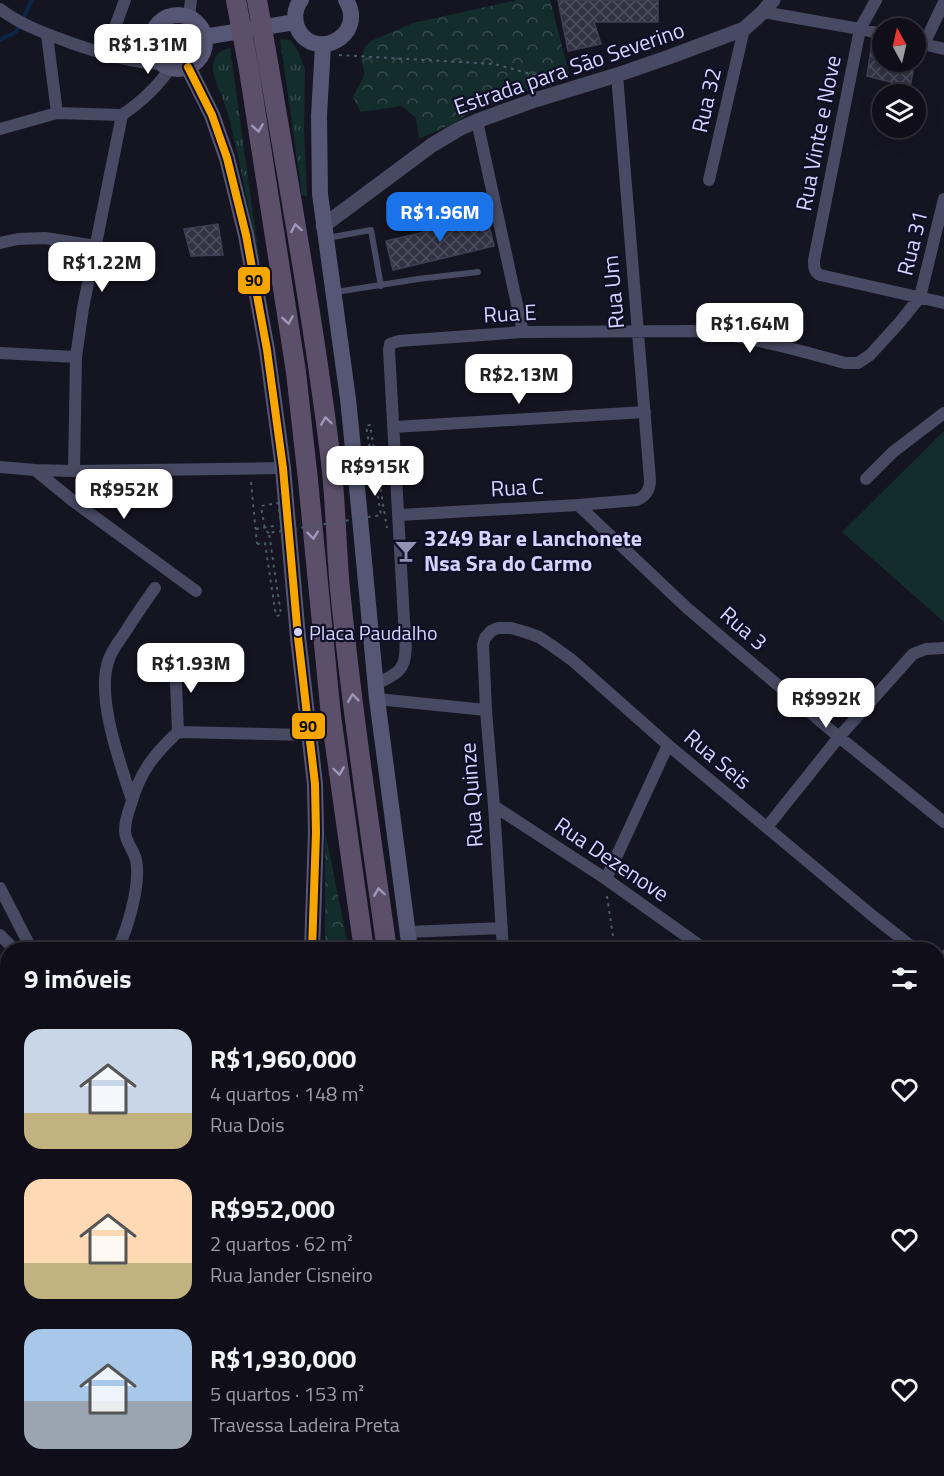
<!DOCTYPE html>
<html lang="pt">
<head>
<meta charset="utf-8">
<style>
  body { margin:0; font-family:"Titillium Web",sans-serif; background:#191822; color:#f1f3f6; height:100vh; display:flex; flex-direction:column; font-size:22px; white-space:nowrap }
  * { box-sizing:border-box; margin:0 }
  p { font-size:20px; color:#9c9ca2 }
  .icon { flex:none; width:33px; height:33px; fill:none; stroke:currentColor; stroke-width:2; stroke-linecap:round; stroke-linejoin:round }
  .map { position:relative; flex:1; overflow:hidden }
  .panel { position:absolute; left:0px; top:942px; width:945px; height:534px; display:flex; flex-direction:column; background:#100f19; border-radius:24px 24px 0 0; box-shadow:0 3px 15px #0003,0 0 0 2px #302f38 }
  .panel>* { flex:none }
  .needle { width:39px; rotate:352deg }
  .tools { position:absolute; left:872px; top:18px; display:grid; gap:12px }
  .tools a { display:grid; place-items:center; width:54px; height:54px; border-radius:50%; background:#100f19; box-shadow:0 3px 15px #0003,0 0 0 2px #302f38; font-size:30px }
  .price { position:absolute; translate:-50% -51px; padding:0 14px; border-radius:12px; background:#fff; color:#222; font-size:20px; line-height:39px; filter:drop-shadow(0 2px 3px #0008) }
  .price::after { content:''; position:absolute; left:50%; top:36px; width:18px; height:14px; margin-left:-9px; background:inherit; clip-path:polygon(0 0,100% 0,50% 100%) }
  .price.on { background:#1a73e8; color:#fff }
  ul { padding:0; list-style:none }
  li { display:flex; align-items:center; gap:18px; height:150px; padding:0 24px }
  li span { display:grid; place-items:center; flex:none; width:168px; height:120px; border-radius:18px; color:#555 }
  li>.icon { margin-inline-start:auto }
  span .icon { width:72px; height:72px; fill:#fffc; stroke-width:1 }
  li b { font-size:26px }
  h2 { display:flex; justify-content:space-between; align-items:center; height:72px; padding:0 24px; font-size:26px }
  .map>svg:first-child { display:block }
  .grass { fill:url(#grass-tufts) }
  .forest { fill:url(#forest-crowns) }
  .garden { fill:#122d2c }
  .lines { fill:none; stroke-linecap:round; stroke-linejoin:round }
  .stream { stroke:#0b2447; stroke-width:4 }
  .building { fill:url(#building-cross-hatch); stroke:#413f55; stroke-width:1.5 }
  .path { stroke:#495b68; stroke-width:2; stroke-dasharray:3 4.5; stroke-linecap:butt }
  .service { stroke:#484962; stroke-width:6 }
  .minor { stroke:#484962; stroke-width:12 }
  .tertiary { stroke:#484962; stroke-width:15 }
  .secondary { stroke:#565675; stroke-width:16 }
  .trunk { stroke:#5c4f6a; stroke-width:20 }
  .path-bridge { stroke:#495b68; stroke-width:2; stroke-dasharray:3 4.5; stroke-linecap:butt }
  .trunk-bridge { stroke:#5c4f6a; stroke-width:20 }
  .bus-1-casing { stroke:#110e27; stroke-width:12 }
  .bus-1 { stroke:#f7a600; stroke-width:8 }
  .oneway { stroke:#9f98bc }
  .bus-dot { fill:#d6d4ff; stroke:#110e27; stroke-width:2 }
  .labels { text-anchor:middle; stroke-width:4.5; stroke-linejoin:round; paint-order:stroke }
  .bus-label { font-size:20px; fill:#d6d4ff; stroke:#110e27; text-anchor:start }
  .street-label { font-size:22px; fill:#d6d4ff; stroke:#110e27 }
  .poi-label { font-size:22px; font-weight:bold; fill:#d6d4ff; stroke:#110e27; text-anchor:start }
  .line-badge { stroke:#110e27; stroke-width:2 }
  .pale-badge-label { font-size:16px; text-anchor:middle; font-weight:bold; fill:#111 }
</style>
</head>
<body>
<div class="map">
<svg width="944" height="1476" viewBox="0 0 944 1476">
  <defs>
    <pattern id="grass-tufts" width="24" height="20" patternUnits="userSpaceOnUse" patternTransform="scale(1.5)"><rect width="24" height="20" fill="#122d2c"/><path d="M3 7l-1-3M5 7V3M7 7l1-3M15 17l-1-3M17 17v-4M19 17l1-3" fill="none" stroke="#344b4c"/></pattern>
    <pattern id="forest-crowns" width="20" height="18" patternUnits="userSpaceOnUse" patternTransform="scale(1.5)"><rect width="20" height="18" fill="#122d2c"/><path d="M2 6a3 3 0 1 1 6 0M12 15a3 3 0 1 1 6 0" fill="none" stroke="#344b4c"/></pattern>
    <pattern id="building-cross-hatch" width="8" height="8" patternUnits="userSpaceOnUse" patternTransform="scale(1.5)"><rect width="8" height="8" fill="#333243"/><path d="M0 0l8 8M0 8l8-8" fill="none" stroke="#504f5f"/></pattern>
  </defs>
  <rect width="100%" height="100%" fill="#151421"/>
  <path class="grass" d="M 280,39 L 290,40 L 298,51 L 305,69 L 304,129 L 307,197 L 302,195 Z
    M 230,48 L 260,264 C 249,214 241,164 228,114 C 225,101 212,77 213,66 C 214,55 220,50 230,48 Z"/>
  <path class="forest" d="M 517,0 L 550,0 L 570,77 L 520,93 L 480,108 L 450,125 L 419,139 L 416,118 L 402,106 L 361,112 L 353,97 L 365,74 L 361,59 L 365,47 L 371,41 L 413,23 Z
    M 325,832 L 349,949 L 325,949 Z"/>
  <path class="garden" d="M 944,431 L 944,622 L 842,532 Z"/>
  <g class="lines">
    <path class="stream" d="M 0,40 L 16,32 L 32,0"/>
  </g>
  <path class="building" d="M 558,0 L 658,0 L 658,22 L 594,22 L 601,44 L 568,51 Z
    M 872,42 L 882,44 L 882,62 L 915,62 L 910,87 L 867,76 Z
    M 487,217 L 494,246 L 393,270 L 386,241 Z
    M 218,224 L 223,255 L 191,256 L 184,229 Z"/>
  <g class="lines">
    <path class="path" d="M 339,55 L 494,64 L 553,80
      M 251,482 L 257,544
      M 256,529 L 274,526
      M 607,896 L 615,950"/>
    <path class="service" d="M 327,238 L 371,230 L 381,286
      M 336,292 L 418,279 L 478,272"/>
    <path class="minor" d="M 876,0 L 860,29 L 814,260 C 814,267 814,272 820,275 L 944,303
      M 0,9 C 21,25 47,34 71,43 C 101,53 130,63 162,64
      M 763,12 L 860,29 L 882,34
      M 189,17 L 191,0
      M 115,27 L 125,0
      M 47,35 L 57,113
      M 915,42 L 944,49
      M 924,44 L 944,2
      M 122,115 C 141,102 157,88 170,68
      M 477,121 L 523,332
      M 0,129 L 57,113 L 122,115
      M 709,180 L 744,29
      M 0,243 L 18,239 L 45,238 L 96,246
      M 0,353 L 76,357
      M 394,427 L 645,412
      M 0,467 L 35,470 L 74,471 L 283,468
      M 35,470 L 73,501 L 196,591
      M 74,471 L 76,357 L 83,308 L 122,115
      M 866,479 L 893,452 L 944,413
      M 578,505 L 687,608 L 839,737 L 944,822
      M 399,515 L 578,505 L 637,500 C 646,496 650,490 650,480 L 617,75
      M 175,658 L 178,732
      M 375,685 C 383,680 395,676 400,669 C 409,659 405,633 404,621 L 389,350 L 390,344 L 399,341 L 523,332 L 693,331 C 746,335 794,349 845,363 L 858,363 L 870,355 L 900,322 L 920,297 L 944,199
      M 377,699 L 486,710
      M 132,800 C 120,763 95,695 109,659 C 113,648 120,640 126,631 C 135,616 145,602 155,588
      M 494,806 L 606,879 L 706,950
      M 767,827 L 839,737 L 913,654 L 926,649 L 944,648
      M 606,879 L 668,745
      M 0,888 L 32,950
      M 408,932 L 502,928
      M 0,935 L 15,950
      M 117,950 C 128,929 141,883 136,860 C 134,850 125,842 125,831 C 125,822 128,812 131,804 C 140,772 154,754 178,732 L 310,735
      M 503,950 L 494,806 L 486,710 L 483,645 L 485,638 L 491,631 L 498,628 L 511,628 L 525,632 L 539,637 L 551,645 L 572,660 L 668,745 L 874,917 L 916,950
      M 938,964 L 944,956
      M 938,1106 L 944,1111
      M 0,1147 L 8,1156
      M 0,1189 L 8,1182
      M 938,1272 L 944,1262
      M 0,1277 L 8,1287
      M 938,1410 L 944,1415
      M 0,1458 L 2,1457
      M 122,1468 L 126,1476
      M 268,1468 L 272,1476
      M 627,1468 L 638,1476
      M 145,1476 L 159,1468
      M 650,1476 L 655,1468
      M 807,1476 L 812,1468"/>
    <path class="tertiary" d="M 323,226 L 432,145 L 459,129 L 477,121 L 535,100 L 617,75 L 669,57 L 744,29 L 763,12 L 773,0"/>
    <path class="secondary" d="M 301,0 C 295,8 294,18 297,27 C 312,63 368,37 346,0
      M151 42a27 27 0 1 1 54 0a27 27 0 1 1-54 0Z
      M 204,37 L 295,22
      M 323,45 L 319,116 L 320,194 L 348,399 L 359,508 L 377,699 L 410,950
      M 188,67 L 212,115 L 227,158 L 246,235 L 267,350 L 283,468 L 298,637 L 315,784 L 316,833 L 312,950
      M 364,1468 L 365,1476
      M 449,1468 L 450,1476"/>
    <path class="trunk" d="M 269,68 C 291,199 315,330 331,462 C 336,504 336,547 340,589 C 352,710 370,830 387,950
      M 249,70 L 296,372 L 308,480 L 331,716 L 364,950
      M 402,1468 L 403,1476
      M 425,1468 L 425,1476"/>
    <path class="path-bridge" d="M 269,533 L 265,530 L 261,506 L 278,503 L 281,525
      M 257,544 L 265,543 L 276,616 L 281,615 L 269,533 L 381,515 L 366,426 L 370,425 L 387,528"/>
    <path class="trunk-bridge" d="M 236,0 L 249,70
      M 257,0 L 269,68"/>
    <g class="bus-1-casing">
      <path id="bus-1" d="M 188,67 L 212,115 L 227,158 L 246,235 L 267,350 L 283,468 L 298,637 L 315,784 L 316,833 L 312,950"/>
    </g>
    <use href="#bus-1" class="bus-1"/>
  </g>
  <defs><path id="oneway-chevron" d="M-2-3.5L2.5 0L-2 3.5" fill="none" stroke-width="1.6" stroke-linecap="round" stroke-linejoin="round" transform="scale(1.5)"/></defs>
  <g class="oneway">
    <use href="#oneway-chevron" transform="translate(258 128) rotate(81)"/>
    <use href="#oneway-chevron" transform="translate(296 228) rotate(-100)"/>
    <use href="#oneway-chevron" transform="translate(288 320) rotate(81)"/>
    <use href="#oneway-chevron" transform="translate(326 421) rotate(-98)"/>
    <use href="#oneway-chevron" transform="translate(313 535) rotate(84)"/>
    <use href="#oneway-chevron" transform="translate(353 698) rotate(-97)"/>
    <use href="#oneway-chevron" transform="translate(339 771) rotate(82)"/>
    <use href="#oneway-chevron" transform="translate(379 892) rotate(-98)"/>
  </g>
  <defs>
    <g id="bar-bare" transform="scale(1.8)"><path d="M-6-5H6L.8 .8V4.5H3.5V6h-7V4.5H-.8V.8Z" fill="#9291b1" stroke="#110e27" stroke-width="2.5" paint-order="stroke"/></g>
  </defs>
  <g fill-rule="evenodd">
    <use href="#bar-bare" x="406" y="551"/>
  </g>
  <circle class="bus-dot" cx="298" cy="632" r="5"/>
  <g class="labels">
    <g class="bus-label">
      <text x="309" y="640">Placa Paudalho</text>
    </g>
    <g class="street-label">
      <text transform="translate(569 68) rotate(-19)" y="8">Estrada para São Severino</text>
      <text transform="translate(706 100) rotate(-77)" y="8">Rua 32</text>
      <text transform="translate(818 133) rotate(-79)" y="8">Rua Vinte e Nove</text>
      <text transform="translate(912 243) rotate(-76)" y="8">Rua 31</text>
      <text transform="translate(613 292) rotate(-95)" y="8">Rua Um</text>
      <text transform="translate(510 313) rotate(-3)" y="8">Rua E</text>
      <text transform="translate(517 487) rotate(-3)" y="8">Rua C</text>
      <text transform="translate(744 628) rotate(41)" y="8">Rua 3</text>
      <text transform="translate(718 759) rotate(40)" y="8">Rua Seis</text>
      <text transform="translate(471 795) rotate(-94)" y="8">Rua Quinze</text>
      <text transform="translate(612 859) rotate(34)" y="8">Rua Dezenove</text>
    </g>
    <g class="poi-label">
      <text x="424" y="546">3249 Bar e Lanchonete<tspan x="424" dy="25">Nsa Sra do Carmo</tspan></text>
    </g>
  </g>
  <g class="line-badge">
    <rect x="237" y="266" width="34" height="29" rx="6" fill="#f7a600"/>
    <rect x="291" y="712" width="35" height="28" rx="6" fill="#f7a600"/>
  </g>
  <g class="pale-badge-label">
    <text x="254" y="286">90</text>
    <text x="308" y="732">90</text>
  </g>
</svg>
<div class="tools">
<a><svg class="needle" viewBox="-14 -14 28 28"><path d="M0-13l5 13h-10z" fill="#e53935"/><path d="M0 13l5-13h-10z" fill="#9c9ca2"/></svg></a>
<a><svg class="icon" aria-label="layers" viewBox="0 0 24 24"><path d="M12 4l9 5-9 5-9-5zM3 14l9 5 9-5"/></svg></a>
</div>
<b class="price" style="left:148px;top:75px">R$1.31M</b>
<b class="price on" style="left:440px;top:243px">R$1.96M</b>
<b class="price" style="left:102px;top:293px">R$1.22M</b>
<b class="price" style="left:750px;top:354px">R$1.64M</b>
<b class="price" style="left:519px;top:405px">R$2.13M</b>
<b class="price" style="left:375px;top:497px">R$915K</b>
<b class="price" style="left:124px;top:520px">R$952K</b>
<b class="price" style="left:191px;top:694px">R$1.93M</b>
<b class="price" style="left:826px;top:729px">R$992K</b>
<section class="panel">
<h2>9 imóveis<svg class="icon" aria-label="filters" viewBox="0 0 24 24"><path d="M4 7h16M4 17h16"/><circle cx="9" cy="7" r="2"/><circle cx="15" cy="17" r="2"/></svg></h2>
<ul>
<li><span style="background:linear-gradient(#c9d6e8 70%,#c2b280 0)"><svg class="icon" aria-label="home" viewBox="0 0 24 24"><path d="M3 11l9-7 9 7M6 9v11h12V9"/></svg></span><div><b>R$1,960,000</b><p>4 quartos · 148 m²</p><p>Rua Dois</p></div><svg class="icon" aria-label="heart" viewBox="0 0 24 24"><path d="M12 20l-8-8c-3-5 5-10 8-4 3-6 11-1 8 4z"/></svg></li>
<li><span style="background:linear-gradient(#ffd9b3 70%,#c2b280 0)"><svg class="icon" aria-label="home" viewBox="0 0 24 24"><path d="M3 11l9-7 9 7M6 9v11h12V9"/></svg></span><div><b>R$952,000</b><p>2 quartos · 62 m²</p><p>Rua Jander Cisneiro</p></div><svg class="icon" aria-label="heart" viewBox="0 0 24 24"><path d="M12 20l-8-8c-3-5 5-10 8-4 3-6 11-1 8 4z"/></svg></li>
<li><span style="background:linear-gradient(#a9c7e8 60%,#9aa5b1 0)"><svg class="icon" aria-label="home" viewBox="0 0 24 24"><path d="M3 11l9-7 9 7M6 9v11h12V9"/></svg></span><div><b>R$1,930,000</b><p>5 quartos · 153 m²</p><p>Travessa Ladeira Preta</p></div><svg class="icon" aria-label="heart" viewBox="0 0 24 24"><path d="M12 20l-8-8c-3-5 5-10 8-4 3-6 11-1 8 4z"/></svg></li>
</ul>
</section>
</div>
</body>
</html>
